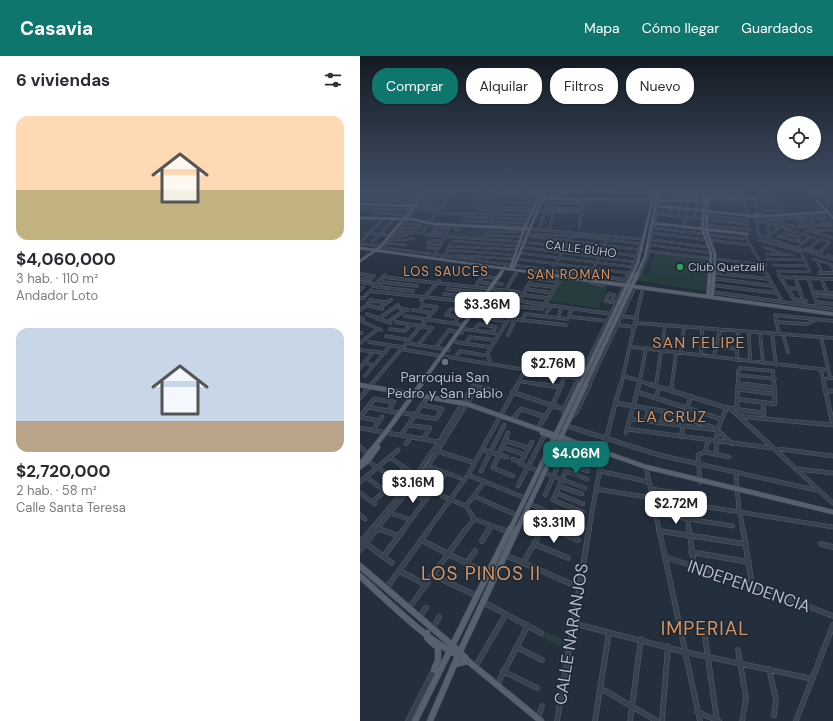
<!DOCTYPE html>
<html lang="es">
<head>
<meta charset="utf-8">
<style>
  body { margin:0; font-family:"DM Sans",sans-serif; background:#f2f2f3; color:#2b2b33; height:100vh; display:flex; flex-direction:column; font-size:15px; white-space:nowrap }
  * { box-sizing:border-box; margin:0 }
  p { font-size:13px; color:#7c7c81 }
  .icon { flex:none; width:22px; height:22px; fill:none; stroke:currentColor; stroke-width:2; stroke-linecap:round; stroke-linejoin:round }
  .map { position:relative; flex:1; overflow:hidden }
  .drawer { display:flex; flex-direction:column; background:#fff; width:360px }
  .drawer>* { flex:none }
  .hud { position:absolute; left:12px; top:12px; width:380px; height:36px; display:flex; gap:8px }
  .controls { position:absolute; left:417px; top:60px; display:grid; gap:8px }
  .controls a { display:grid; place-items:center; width:44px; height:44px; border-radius:50%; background:#fff; box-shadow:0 1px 3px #0004; font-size:20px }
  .price { position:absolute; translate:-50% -34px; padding:0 9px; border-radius:8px; background:#fff; color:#222; font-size:13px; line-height:26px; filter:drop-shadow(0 1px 2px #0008) }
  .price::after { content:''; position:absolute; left:50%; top:24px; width:12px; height:9px; margin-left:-6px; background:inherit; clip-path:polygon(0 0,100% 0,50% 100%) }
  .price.on { background:#0f766e; color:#fff }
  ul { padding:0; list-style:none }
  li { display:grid; align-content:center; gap:8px; height:212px; padding:0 16px }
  li span { display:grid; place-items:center; height:124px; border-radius:12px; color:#555 }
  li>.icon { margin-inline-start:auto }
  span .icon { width:72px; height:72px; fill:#fffc; stroke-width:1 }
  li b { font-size:17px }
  h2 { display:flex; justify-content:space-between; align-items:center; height:48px; padding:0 16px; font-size:17px }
  .chip { padding:0 14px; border-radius:16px; background:#fff; box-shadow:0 1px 3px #0004; font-size:14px; line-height:36px }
  .chip.on { background:#0f766e; color:#fff }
  header { display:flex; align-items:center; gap:24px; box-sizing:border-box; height:56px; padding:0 20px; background:#0f766e; color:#fff }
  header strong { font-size:19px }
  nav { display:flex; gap:22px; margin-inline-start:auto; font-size:14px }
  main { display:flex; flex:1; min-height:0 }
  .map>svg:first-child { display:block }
  .medical { fill:#32303f }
  .green { fill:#263c3f }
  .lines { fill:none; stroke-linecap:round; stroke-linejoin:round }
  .minor-far3-casing { stroke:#565f6c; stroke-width:2.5 }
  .minor-far2-casing { stroke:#565f6c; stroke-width:3.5 }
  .minor-far1-casing { stroke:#565f6c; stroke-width:4.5 }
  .minor-casing { stroke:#565f6c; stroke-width:5.5 }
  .major-far3-casing { stroke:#414a57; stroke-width:3 }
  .major-far2-casing { stroke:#414a57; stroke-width:4.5 }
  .major-far1-casing { stroke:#414a57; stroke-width:5.5 }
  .major-casing { stroke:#414a57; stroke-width:7 }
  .minor-far3 { stroke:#38414e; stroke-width:2 }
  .minor-far2 { stroke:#38414e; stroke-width:2.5 }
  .minor-far1 { stroke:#38414e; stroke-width:3.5 }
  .minor { stroke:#38414e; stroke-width:4.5 }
  .major-far3 { stroke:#56606e; stroke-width:2.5 }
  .major-far2 { stroke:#56606e; stroke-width:3.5 }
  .major-far1 { stroke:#56606e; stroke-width:4.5 }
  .major { stroke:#56606e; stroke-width:6 }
  .leisure-dot { fill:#2e9e5b; stroke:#1d2633; stroke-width:1.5 }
  .worship-dot { fill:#6b7280; stroke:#1d2633; stroke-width:1.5 }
  .labels { text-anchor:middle; stroke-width:3; stroke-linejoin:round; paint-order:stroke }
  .far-street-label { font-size:12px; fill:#b4bcc9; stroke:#1d2633 }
  .far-poi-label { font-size:12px; fill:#b4bcc9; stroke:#1d2633; text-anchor:start }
  .far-quarter-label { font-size:13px; letter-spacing:1px; fill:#d59563; stroke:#1d2633 }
  .poi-label { font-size:14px; fill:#b4bcc9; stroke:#1d2633 }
  .quarter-label { font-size:16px; letter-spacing:1px; fill:#d59563; stroke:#1d2633 }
  .near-street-label { font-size:17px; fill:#b4bcc9; stroke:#1d2633 }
  .near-quarter-label { font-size:19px; letter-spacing:1px; fill:#d59563; stroke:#1d2633 }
</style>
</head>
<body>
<header>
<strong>Casavia</strong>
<nav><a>Mapa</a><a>Cómo llegar</a><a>Guardados</a></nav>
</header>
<main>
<section class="drawer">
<h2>6 viviendas<svg class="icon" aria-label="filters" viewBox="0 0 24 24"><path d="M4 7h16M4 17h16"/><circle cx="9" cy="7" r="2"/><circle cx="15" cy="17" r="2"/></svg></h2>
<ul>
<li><span style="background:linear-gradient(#ffd9b3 60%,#c2b280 0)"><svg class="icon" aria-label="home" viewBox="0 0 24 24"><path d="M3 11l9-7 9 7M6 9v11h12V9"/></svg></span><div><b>$4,060,000</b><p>3 hab. · 110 m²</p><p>Andador Loto</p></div></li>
<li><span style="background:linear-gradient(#c9d6e8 75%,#b9a48a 0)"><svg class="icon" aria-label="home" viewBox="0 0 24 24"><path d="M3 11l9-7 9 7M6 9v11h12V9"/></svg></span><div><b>$2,720,000</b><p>2 hab. · 58 m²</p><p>Calle Santa Teresa</p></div></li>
</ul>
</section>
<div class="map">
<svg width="473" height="665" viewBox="0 0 473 665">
  <rect width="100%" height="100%" fill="#242f3e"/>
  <path class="medical" d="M 227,132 L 251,132 L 250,143 L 226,144 Z"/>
  <path class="green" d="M 112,172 L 129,173 L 124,183 L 85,180 L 88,176 L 109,177 Z
    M 296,196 L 350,203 L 347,235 L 279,225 L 282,219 L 288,218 Z
    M 203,221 L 249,228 L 239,252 L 189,245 Z
    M 184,575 L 206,585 L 204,592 L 181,581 Z"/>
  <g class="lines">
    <g class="minor-far3-casing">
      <path id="minor-far3" d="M 31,132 L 70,134
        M 72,132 L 86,132
        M 146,132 L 163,132
        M 171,132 L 168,139 L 180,140
        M 197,132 L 217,133
        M 382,132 L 387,156 L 387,183 L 407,218
        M 391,132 L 397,158
        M 400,132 L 402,140
        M 404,132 L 411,139
        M 302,133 L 331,132
        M 104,134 L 125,135
        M 129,134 L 136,134
        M 446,134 L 471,132
        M 0,135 L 67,138
        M 69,135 L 123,138
        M 186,135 L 225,137
        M 461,135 L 473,146
        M 468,135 L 473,139
        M 135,136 L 162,136
        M 170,136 L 185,136
        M 301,136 L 383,134
        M 128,137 L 134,137
        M 251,137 L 294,137
        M 191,138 L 216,139
        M 455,138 L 464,137
        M 0,139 L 89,143
        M 74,139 L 89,140
        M 134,139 L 160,139 L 163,132
        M 301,139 L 384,137
        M 402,139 L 410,138
        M 127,141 L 179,142
        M 453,141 L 473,140
        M 300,142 L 385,140
        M 402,142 L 413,142
        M 0,143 L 60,146
        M 251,144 L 252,132
        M 63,145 L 77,145
        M 395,145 L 416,144
        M 461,145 L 471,144
        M 464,145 L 469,149
        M 125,146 L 139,146
        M 144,146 L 177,147
        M 189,146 L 223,147
        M 60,148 L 74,148
        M 120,150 L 171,152 L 168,155 L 121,154 L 119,153 Z
        M 57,151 L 80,152
        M 0,152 L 52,154
        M 187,152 L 222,153
        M 67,155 L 78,155
        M 176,155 L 221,156
        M 405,155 L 425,154
        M 405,156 L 404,148 L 418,147 L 425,154
        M 469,156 L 473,156
        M 15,157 L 49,159
        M 77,157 L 174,159
        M 297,158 L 386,168
        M 318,159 L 321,145
        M 347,159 L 386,164
        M 309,160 L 313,145
        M 447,160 L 457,170
        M 104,161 L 168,163
        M 334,161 L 337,145
        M 400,161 L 435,171
        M 454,161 L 456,163 L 467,162
        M 325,162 L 329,145
        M 429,162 L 465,160
        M 411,163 L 426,162
        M 8,164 L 28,143
        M 395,164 L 425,172
        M 102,165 L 167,167
        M 397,165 L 398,179 L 473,204
        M 435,165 L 445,164
        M 44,167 L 60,169 L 59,171
        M 407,167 L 409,179
        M 460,167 L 471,166
        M 439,168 L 449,168
        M 96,169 L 95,173 L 101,174
        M 132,169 L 169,171
        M 346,169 L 391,174
        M 41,171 L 56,173 L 59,171
        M 323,171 L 326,162
        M 439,171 L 473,169
        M 294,172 L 344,178
        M 169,173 L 282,183
        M 179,173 L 185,155
        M 219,173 L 225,132
        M 426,173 L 455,182
        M 189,174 L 194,155
        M 37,175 L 62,177 L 66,179 L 164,186 L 277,200
        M 129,175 L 163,176
        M 445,175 L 473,174
        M 63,176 L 92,136
        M 72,176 L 76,172 L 89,173
        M 72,176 L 87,177
        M 453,176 L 473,182
        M 4,177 L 42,180 L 52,177
        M 293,177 L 347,184
        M 424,177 L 440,182 L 436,185
        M 167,178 L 227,181 L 281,188
        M 127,179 L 161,181
        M 348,179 L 387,183
        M 166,180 L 282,194
        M 418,180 L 443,187
        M 407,181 L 420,171
        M 31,183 L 43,184 L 54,182
        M 124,183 L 133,165
        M 292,184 L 348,191
        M 350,184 L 389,189
        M 399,184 L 441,196
        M 92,185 L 158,190
        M 0,187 L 23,163
        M 27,187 L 45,189
        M 67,187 L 72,184 L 82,185
        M 0,188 L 21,190
        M 10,189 L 34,163
        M 291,189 L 351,197
        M 89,190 L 157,194
        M 20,191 L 152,209
        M 161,191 L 275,206
        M 403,191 L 422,197
        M 23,192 L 73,132
        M 67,192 L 70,188 L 80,189
        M 67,192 L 78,193
        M 446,192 L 462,197
        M 436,193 L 451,180
        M 449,193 L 460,183 L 470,186 L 460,196
        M 87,194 L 156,199
        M 287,195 L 406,209
        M 242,196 L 249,179
        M 159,197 L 273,211
        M 406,198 L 434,199
        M 91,199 L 154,203
        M 467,199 L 473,201
        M 74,201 L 91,169
        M 83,202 L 90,188
        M 157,203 L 270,217
        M 406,203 L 445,204
        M 453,203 L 473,209
        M 456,204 L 463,217
        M 470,208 L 473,214
        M 155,209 L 219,218
        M 413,209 L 447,210
        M 350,210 L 405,216
        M 192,214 L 213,179
        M 417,215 L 450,216 L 441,196
        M 353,216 L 365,218
        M 459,217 L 473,217
        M 155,218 L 157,214
        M 174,218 L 175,216
        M 231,218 L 239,201
        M 270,218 L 283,182
        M 280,218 L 287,203 L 301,132"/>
    </g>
    <g class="minor-far2-casing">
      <path id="minor-far2" d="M 211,217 L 267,224
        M 266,217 L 270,217
        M 357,217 L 409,223
        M 406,217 L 422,245
        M 459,217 L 473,217
        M 0,218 L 14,220 L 10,224 L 0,223
        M 230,219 L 231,217
        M 419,219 L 434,243 L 446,245
        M 119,220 L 137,222
        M 23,221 L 159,236
        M 420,221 L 439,222
        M 435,221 L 443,244
        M 172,222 L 199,226
        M 350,222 L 413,230
        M 442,222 L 473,223
        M 448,222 L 457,248
        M 461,223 L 467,236
        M 275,225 L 281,217
        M 0,226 L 14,228
        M 19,226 L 21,226 L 20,229 L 13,230 L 25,219
        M 21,226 L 57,230
        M 118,226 L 133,228
        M 230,226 L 243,229
        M 134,227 L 142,228
        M 262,227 L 271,217
        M 117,228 L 123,220
        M 169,228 L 195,231
        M 352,229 L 417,237
        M 18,231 L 53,235
        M 428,232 L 440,233
        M 87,233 L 142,239
        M 166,233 L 192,237
        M 0,234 L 3,231
        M 10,235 L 137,249 L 156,217
        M 351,236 L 473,253
        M 454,236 L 473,237
        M 84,238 L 140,244
        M 249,238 L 254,239 L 252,246 L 245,245 Z
        M 6,239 L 11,234
        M 162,239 L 189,242
        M 455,239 L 473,241
        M 0,242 L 4,242
        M 10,245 L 28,246
        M 61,245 L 79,225
        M 159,245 L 252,258
        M 457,246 L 473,248
        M 7,249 L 22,253
        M 156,250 L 182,253 L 202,220
        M 36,251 L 48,254
        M 19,252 L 31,244
        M 0,254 L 7,249 L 11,243
        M 53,254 L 72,257
        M 59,255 L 63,249 L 77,251
        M 187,256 L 191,250
        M 7,258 L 30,267
        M 199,258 L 202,251
        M 209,259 L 212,253
        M 45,260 L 104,269
        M 113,260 L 143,265
        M 260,260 L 277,262
        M 99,261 L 86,259 L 91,253 L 113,256
        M 212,261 L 247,265
        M 0,262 L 3,263 L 0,265
        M 123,262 L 127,256 L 155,259
        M 18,263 L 38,249
        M 162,264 L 165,258 L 208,263
        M 1,265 L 21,274
        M 28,266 L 45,254
        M 36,266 L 72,272
        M 416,266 L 447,268 L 455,264
        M 94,267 L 107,250
        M 276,267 L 473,282
        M 256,269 L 275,271
        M 30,273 L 45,275 L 51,268
        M 104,273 L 135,277
        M 114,274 L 119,268 L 136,271 L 132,277
        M 389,276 L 390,305
        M 0,277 L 2,277
        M 400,277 L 403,307
        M 412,277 L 416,309
        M 419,278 L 415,259 L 473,265
        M 423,278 L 428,296
        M 148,279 L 155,263 L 154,254 L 175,217
        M 26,280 L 49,284
        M 461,281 L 470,321
        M 358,282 L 378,284
        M 9,286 L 42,291
        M 95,286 L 129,291
        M 0,287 L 18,273
        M 47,287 L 89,294
        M 105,288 L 110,281 L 134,284
        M 58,289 L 72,272
        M 76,291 L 89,274 L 102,277
        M 271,291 L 468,314
        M 356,291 L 378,293
        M 40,293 L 221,323
        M 0,294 L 25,297
        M 321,296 L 324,271
        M 341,299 L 342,272
        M 354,300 L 360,274
        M 95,302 L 100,295 L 123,299
        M 377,304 L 378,275
        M 4,307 L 14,309
        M 128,308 L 130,305 L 127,298 L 148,264 L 153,263 L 206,269
        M 0,312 L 14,295
        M 461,314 L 464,329
        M 378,319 L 415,323
        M 5,320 L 30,290
        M 264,320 L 292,329
        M 463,323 L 473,322
        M 159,325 L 184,329
        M 378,327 L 390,329
        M 11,329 L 77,251
        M 157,329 L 165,314
        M 201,329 L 207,315
        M 216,329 L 265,229
        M 229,329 L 275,231
        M 261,329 L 283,231
        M 279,329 L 286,292
        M 296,329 L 305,269
        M 312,329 L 316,296
        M 378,329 L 378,315 L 380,312 L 413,315 L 414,329"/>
    </g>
    <g class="minor-far1-casing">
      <path id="minor-far1" d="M 177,328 L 200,331
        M 289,328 L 371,353 L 473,447
        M 383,328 L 415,332
        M 464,328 L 473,369
        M 296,330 L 296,328
        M 378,333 L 415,338
        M 311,335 L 312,328
        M 465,335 L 473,335
        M 152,336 L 206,354
        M 277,336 L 361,363
        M 0,342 L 12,328
        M 296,342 L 299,331
        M 377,343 L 415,348 L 414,328
        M 377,343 L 378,328
        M 255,347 L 304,355 L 352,371
        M 403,347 L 404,359
        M 8,351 L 39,357
        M 377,351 L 381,354 L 404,357
        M 371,353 L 377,351 L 377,343
        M 43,357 L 76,363 L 82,353 L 62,349
        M 204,359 L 204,353 L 216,328
        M 212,360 L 216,357 L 230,328
        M 380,360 C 411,364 442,366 473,369
        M 0,361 L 14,343 L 34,346 L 28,355
        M 0,361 L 19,365
        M 324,362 L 331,340
        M 270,363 L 357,374 L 372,388
        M 152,364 L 161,353 L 186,361
        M 286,365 L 288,352
        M 302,367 L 304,355
        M 48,369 L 70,372 L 63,383
        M 207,370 L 299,399 L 460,435
        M 0,372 L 79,386
        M 178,372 L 192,350 L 202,328
        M 267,373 L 473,400
        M 13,374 L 22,361
        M 148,377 L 133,412 L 153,420
        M 266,377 L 279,328
        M 41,379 L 67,342
        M 321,381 L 323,370
        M 146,385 L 169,392
        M 172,386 L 160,408 L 225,432
        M 46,388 L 51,381
        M 217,389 L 193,444 L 223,456
        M 0,391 L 9,398
        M 143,391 L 165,399
        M 123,394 L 147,401
        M 77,395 L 115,407
        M 214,395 L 231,400
        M 345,396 L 348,385
        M 356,398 L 357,374 L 367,351
        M 29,401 L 56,419
        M 211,402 L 232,409
        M 153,403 L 160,406
        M 8,405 L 46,431
        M 208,409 L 228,415
        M 68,410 L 100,422
        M 286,411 L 299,474
        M 437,413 L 473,417
        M 121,415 L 144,369
        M 206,415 L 227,423
        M 240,415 L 289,426
        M 376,417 L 379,456
        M 108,419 L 165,442
        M 6,421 L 25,435 L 12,446
        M 33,422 L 45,412
        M 58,424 L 76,430
        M 0,426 L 38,394
        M 340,426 L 338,399 L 345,396 L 369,401
        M 158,430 L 185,378
        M 199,430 L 222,438
        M 236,433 L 473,471
        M 291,433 L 327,438
        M 0,437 L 15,448
        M 47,437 L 66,444
        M 196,437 L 223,448
        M 185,439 L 206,392
        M 82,440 L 106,450 L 114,463 L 144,474
        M 114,440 L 156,459
        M 170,448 L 191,457
        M 326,448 L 329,474
        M 106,450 L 125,425
        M 31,457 L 51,464
        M 380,457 L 383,474
        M 296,458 L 373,470
        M 0,459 L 5,463
        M 185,470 L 195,474
        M 18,473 L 22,474
        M 11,474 L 56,419 L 79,386 L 113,330 L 136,335
        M 16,474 L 68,410 L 117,331
        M 43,474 L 85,418
        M 68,474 L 108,419 L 158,328
        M 106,474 L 114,463
        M 129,474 L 131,471
        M 183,474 L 191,457 L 197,455 L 221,465
        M 229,474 C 237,425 246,375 261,328"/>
    </g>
    <g class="minor-casing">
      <path id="minor" d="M 19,473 L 39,480
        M 141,473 L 148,476
        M 193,473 L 218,484
        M 299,473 L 340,665
        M 329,473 L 334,510
        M 383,473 L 392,529
        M 300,475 L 386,488
        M 182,476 L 183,473
        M 0,483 L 32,507
        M 61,484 L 128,518
        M 122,485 L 129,473
        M 0,488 L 12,473
        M 174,488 L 208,502
        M 461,488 L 473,491
        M 0,494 L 17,473
        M 331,496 L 389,506
        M 145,499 L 218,531
        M 24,500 L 44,473
        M 305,501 L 392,529 L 473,560
        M 163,507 L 178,481
        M 106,508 L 115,495
        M 40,515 L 66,529
        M 73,519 L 117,540
        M 26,533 L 69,473
        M 123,546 L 181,577
        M 49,552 L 106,473
        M 59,561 L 66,552
        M 212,567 L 325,596 L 453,623
        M 73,573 L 79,561
        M 347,578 L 345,581 L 357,665
        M 156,591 L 182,604
        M 378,594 L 386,642 L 382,665
        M 115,611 L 146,558
        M 409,613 L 416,644 L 414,660
        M 143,615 L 177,632
        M 137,629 L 168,569
        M 240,632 L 297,665
        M 337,656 L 359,665
        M 178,662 L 182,650
        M 48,665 L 74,614 L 83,605
        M 197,665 L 229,473
        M 235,665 L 249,576
        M 270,665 L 281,583
        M 302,665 L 308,590
        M 436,665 L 473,569"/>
    </g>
    <g class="major-far3-casing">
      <path id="major-far3" d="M 340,132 L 345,144 L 342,173 L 351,197 L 350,218
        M 344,132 L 348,144 L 346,173 L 355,198 L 354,218
        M 445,132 L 473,162
        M 179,142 L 223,144 L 294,143
        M 295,145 L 395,143
        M 0,148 L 56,150
        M 298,150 L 394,160
        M 397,158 L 401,159 L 401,160 L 394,160 Z
        M 402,160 L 469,156
        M 0,162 L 50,163 L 74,168 L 169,173
        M 292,167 L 387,178
        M 0,192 L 183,218
        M 0,205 L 20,191 L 70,132
        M 150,213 L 165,171 L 183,132
        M 153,213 L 187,132
        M 140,218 L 145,211
        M 273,218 L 278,206 L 295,132
        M 277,218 L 285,201 L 299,132"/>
    </g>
    <g class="major-far2-casing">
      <path id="major-far2" d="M 176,217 L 473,258
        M 348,240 L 350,217
        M 352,241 L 354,217
        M 60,329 L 141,217
        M 220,329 L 273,217
        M 225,329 L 278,217"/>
    </g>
    <g class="major-far1-casing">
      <path id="major-far1" d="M 0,329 L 107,348 L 286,411 L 473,456
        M 182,377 L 202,384
        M 0,408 L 26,376 L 61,328
        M 0,411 L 8,405 L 18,391
        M 150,474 L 220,328
        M 157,474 L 226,328"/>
    </g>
    <g class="major-casing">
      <path id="major" d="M 0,510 L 100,596 L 108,605 L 181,665
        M 0,520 C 27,544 68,586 100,600
        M 67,577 L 67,582 L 78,592 L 78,604 L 74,614
        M 96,608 L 108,605
        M 55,665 L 150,473
        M 70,665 L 98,600 L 157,473"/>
    </g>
    <use href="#minor-far3" class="minor-far3"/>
    <use href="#minor-far2" class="minor-far2"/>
    <use href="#minor-far1" class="minor-far1"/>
    <use href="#minor" class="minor"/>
    <use href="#major-far3" class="major-far3"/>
    <use href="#major-far2" class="major-far2"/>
    <use href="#major-far1" class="major-far1"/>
    <use href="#major" class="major"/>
  </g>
  <linearGradient id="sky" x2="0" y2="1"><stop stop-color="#141a22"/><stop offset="0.59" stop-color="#3f4d63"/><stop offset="1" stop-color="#3f4d63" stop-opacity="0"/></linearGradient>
  <rect width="473" height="225" fill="url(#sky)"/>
  <circle class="leisure-dot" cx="320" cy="211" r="4"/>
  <circle class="worship-dot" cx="85" cy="306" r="4"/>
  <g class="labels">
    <g class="far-street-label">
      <text transform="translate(221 193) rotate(7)" y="4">CALLE BÚHO</text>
    </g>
    <g class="far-poi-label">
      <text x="328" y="215">Club Quetzalli</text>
    </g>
    <g class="far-quarter-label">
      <text x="86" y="220">LOS SAUCES</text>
      <text x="209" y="223">SAN ROMAN</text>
    </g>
    <g class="poi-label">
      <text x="85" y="326">Parroquia San<tspan x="85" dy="16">Pedro y San Pablo</tspan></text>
    </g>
    <g class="quarter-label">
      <text x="339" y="292">SAN FELIPE</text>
      <text x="312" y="366">LA CRUZ</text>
    </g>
    <g class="near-street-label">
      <text transform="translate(389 530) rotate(19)" y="6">INDEPENDENCIA</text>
      <text transform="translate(211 578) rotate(-81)" y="6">CALLE NARANJOS</text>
    </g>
    <g class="near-quarter-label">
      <text x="121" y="524">LOS PINOS II</text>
      <text x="345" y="579">IMPERIAL</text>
    </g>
  </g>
</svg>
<div class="controls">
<a><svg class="icon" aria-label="locate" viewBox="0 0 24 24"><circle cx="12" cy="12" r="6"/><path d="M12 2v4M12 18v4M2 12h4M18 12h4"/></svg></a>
</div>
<b class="price" style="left:127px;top:270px">$3.36M</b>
<b class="price" style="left:193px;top:329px">$2.76M</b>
<b class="price on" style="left:216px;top:419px">$4.06M</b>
<b class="price" style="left:53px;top:448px">$3.16M</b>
<b class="price" style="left:316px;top:469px">$2.72M</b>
<b class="price" style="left:194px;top:488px">$3.31M</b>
<div class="hud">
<a class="chip on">Comprar</a>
<a class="chip">Alquilar</a>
<a class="chip">Filtros</a>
<a class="chip">Nuevo</a>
</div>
</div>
</main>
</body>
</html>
